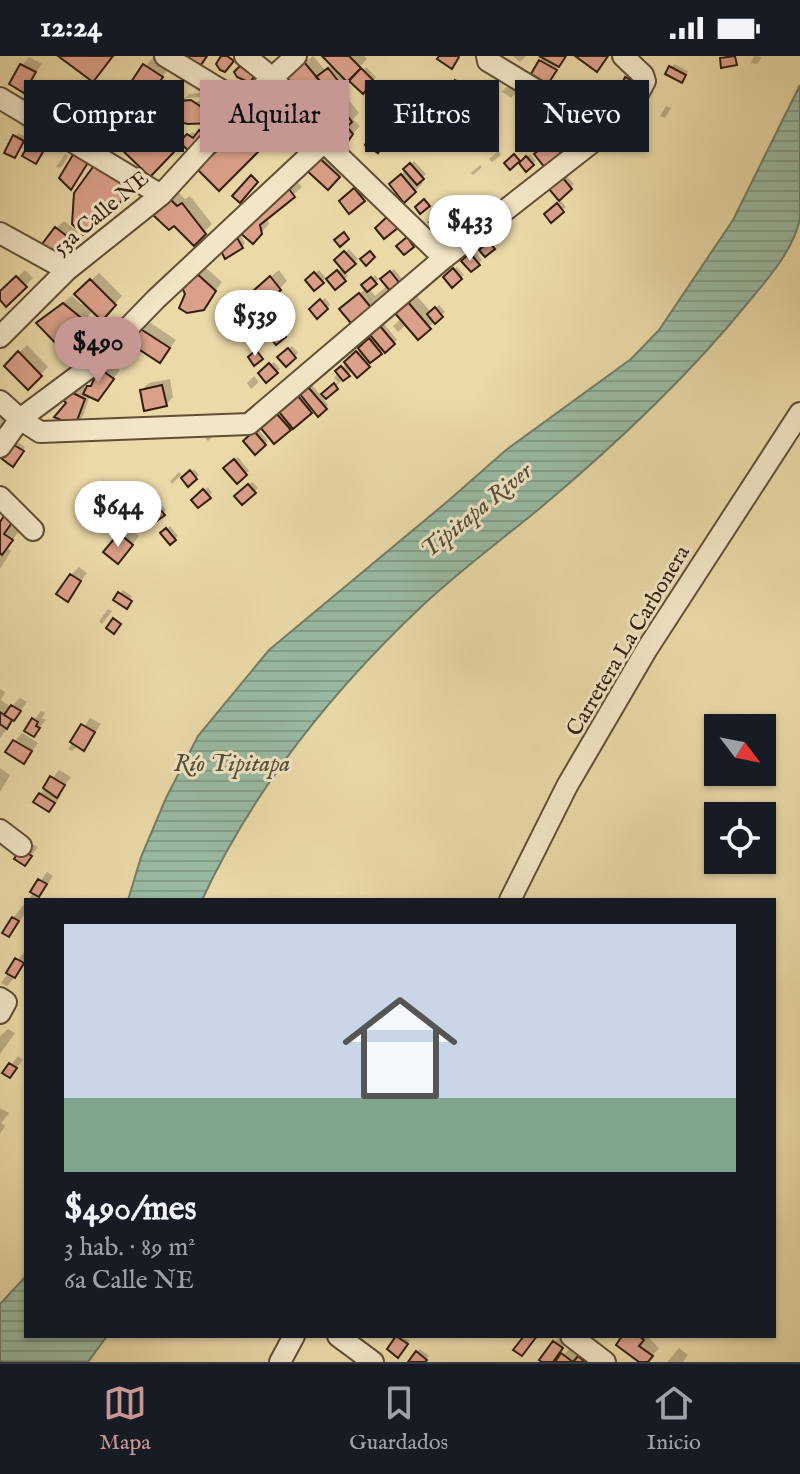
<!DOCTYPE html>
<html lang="es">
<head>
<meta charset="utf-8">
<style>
  body { margin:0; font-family:"IM FELL English",serif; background:#20242c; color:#f1f3f6; height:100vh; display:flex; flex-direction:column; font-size:30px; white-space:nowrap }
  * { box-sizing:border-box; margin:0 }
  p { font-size:26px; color:#9ea1a6 }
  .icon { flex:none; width:44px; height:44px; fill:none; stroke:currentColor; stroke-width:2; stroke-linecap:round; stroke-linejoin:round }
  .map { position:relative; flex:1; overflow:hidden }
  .side { position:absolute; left:24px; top:842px; width:752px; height:440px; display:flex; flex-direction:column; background:#171b24; border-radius:0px; box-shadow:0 2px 6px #0004 }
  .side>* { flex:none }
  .banner { position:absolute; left:24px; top:24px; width:752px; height:72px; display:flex; gap:16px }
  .needle { width:52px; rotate:122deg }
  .fabs { position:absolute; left:704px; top:658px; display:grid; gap:16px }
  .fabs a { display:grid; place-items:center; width:72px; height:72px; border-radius:0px; background:#171b24; box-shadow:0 2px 6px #0004; font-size:40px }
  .price { position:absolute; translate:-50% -68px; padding:0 18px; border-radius:28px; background:#fff; color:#222; font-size:26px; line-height:52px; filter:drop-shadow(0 2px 4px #0008) }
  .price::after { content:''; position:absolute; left:50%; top:48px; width:24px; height:18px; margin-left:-12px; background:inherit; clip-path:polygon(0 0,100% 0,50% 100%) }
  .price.selected { background:#c59692; color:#111 }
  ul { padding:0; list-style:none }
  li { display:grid; align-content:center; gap:16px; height:424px; padding:0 40px }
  li span { display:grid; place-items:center; height:248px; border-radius:0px; color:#555 }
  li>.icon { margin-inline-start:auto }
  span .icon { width:144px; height:144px; fill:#fffc; stroke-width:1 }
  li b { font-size:34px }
  .chip { padding:0 28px; border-radius:0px; background:#171b24; box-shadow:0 2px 6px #0004; font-size:28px; line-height:72px }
  .chip.selected { background:#c59692; color:#111 }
  .status { display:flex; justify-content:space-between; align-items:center; height:56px; padding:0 40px; background:#171b24; direction:ltr }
  .status svg { height:22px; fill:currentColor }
  .dock { display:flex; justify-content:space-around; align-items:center; height:112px; border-top:2px solid #363941; background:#171b24; font-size:22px; color:#9ea1a6 }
  .dock a { display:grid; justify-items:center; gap:4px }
  .dock .selected { color:#c59692 }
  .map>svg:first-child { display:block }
  .water { fill:url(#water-rules); stroke:#717d67; stroke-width:2 }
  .shadow { fill:#0003; fill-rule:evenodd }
  .building { fill:#dba089; stroke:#341f0d; stroke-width:2 }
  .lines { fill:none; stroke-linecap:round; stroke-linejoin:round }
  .minor-casing { stroke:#624e34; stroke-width:24 }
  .minor { stroke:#f2e6c6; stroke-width:20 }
  .labels { text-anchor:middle; stroke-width:6; stroke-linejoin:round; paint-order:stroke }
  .street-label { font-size:22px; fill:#341f0d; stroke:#f2e6c6 }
  .water-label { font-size:24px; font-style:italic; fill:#524e3a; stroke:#f2e6c6 }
</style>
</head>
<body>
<div class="status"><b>12:24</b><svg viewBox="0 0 49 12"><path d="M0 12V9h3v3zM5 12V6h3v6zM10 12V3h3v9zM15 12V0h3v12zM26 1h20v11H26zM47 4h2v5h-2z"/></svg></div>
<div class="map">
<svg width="800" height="1306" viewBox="0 0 800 1306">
  <defs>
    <pattern id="water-rules" width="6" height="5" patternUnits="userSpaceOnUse" patternTransform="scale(2)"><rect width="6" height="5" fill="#99bba3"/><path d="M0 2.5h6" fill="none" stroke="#84a08b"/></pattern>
  </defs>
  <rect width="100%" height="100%" fill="#ebd9a8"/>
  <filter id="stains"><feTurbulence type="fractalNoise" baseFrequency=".0025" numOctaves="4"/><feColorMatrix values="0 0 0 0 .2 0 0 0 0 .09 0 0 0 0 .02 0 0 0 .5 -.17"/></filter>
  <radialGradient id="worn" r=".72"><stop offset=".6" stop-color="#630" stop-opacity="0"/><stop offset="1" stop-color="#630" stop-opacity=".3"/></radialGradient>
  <path class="water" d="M 800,29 C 800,59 800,89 800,120 C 800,133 800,149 800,162 C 794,194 766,225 746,249 C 685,324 613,391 539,453 C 500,485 459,515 422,550 C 333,634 254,732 202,844 L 128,844 L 141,801 L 166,742 L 198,680 L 269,594 L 448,445 L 506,394 L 631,303 L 659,274 L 733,164 Z
    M 26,1220 L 26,1280 L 107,1280 L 88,1306 L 0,1306 L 0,1248 Z"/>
  <path class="shadow" d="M 313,0 L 325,14 L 333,8 L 324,0 L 364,0 L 367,3 L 349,22 L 352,25 L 366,11 L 376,21 L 363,35 L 352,25 L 342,35 L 359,57 L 353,63 L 360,70 L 342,90 L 296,14 Z
    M 513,0 L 526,0 L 520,6 Z
    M 543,0 L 567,0 L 548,25 L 534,17 Z
    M 754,0 L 762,1 L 757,8 L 751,7 Z
    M 29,1 L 42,8 L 24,34 L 22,9 Z
    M 153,1 L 169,12 L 146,43 L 129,32 Z
    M 674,8 L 688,15 L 685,21 L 668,17 Z
    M 581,26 L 590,32 L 580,47 L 578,29 Z
    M 508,29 L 517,35 L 511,42 L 502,36 Z
    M 476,33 L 483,38 L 480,43 L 472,36 Z
    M 435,34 L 451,45 L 434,65 L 428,42 Z
    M 593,36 L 605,42 L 595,59 L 590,39 Z
    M 200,37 L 209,43 L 213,40 L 226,51 L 212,65 L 181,46 L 189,38 ZM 201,41 L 202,45 L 186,47 L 186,42 Z
    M 278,40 L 295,56 L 219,132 L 212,101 Z
    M 98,46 L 112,54 L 96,76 L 90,53 Z
    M 666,50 L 671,52 L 665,62 L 660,60 Z
    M 581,56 L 597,65 L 592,74 L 577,59 Z
    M 147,61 L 164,78 L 172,70 L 185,83 L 192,76 L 198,79 L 205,73 L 189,92 L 182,86 L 150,118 L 119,89 Z
    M 112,67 L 120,73 L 111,84 L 100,81 Z
    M 381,69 L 391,75 L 381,91 L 378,72 Z
    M 472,71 L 476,74 L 470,81 L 466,78 Z
    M 626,76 L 629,77 L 620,88 L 617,86 Z
    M 18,77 L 26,81 L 15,100 L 15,81 Z
    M 562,81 L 569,90 L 561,97 L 537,98 L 551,85 L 554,88 Z
    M 35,84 L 46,90 L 39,102 L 32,87 Z
    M 325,93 L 346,113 L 328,131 L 307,112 Z
    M 498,95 L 501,99 L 492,106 L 489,103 Z
    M 65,98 L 68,100 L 63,109 L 59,112 L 56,111 Z
    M 530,98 L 536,105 L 526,113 L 521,107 Z
    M 414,105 L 426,118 L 420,124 L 423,127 L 415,135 L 399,121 Z
    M 480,109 L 482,111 L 473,119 L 471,117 Z
    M 567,120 L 574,128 L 559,142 L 552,133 Z
    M 295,123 L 302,131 L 267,161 L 269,168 L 253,185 L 242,176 Z
    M 363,126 L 371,136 L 363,143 L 349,138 Z
    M 178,136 L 185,143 L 190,140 L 212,168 L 194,187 L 174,168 L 156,159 Z
    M 561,145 L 566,151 L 551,164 L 546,158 Z
    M 451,148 L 465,165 L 446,182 L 439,158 Z
    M 64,165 L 78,176 L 63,195 L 56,172 Z
    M 240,178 L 245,187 L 242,191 L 224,188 Z
    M 349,193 L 358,203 L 344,215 L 348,220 L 335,231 L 329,224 L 343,211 L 337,204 Z
    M 474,195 L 482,204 L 471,214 L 464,205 Z
    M 204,210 L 222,226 L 203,252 L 187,239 L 183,230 Z
    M 457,211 L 464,219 L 453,229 L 446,221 Z
    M 394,213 L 403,224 L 378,244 L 380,246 L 373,254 L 350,246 L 366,232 L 364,229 L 375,219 L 379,223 L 369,232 L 375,240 L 388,229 L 383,223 Z
    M 25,214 L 33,222 L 6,248 L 0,237 Z
    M 279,214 L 287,225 L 280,232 L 263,227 Z
    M 319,214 L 326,222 L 314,232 L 308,224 Z
    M 99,217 L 122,240 L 102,262 L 93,254 L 63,292 L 46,259 L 72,240 L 82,249 L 85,246 L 76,238 Z
    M 416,239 L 431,256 L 439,249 L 445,256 L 418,281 L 407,268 L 398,276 L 393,270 L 402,262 L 405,249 Z
    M 325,242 L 330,249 L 318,260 L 312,253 Z
    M 145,263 L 176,284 L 160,305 L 128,284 Z
    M 384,268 L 397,284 L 385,294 L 384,292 L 368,309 L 353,314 L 339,327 L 324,343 L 328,349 L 319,358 L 314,352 L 274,385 L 270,363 L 312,329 L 322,341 L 338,326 L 334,322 L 343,311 Z
    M 282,270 L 288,276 L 276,286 L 271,280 Z
    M 27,289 L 48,311 L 28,331 L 6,310 Z
    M 292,290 L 298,297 L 286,308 L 280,301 Z
    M 274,306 L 280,313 L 267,324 L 261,317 Z
    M 105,307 L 120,314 L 98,343 L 90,339 L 83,360 L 75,368 L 66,367 L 57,360 L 68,347 L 64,341 L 77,327 L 88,333 L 96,322 L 93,320 Z
    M 254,320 L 259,326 L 251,333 L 247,327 Z
    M 170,323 L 173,341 L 166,349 L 142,334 L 149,327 Z
    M 0,352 L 15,362 L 0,385 Z
    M 258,373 L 268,385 L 255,396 L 245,385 Z
    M 218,376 L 208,385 L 202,379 Z
    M 17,386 L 25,391 L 16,405 L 14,389 Z
    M 238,401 L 249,415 L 237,425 L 226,412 Z
    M 194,413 L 199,419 L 188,428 L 181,419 L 172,428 L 170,425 L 179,416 L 184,422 Z
    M 252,426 L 258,432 L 242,446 L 236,440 Z
    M 208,431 L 212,437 L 199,449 L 194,444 Z
    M 159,445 L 166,454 L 157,462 L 150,453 Z
    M 22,452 L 11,470 L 19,475 L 7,492 L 11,495 L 0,513 L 0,470 Z
    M 170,470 L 178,480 L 171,486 L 163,477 Z
    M 128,471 L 139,480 L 125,498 L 120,479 Z
    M 79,511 L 87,517 L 68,543 L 71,519 Z
    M 123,534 L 132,540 L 126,550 L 120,538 Z
    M 108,553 L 112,555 L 102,568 L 99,565 Z
    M 0,633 L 5,636 L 1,644 L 11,651 L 20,642 L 27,646 L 0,682 Z
    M 41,655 L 45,657 L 42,662 L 46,664 L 34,678 L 27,674 Z
    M 90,662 L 101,668 L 84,692 L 79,689 L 72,695 L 68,693 Z
    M 22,677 L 38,687 L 24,706 L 15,685 Z
    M 0,712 L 10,719 L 0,736 Z
    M 59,714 L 71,721 L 59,737 L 61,739 L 57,746 L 49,754 L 40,738 Z
    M 29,786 L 38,791 L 25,807 Z
    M 47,816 L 53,820 L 46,831 L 36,844 L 28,844 Z
    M 26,846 L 26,857 L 9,879 L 13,862 Z
    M 24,896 L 26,906 L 22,912 L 7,930 L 1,927 Z
    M 8,973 L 15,977 L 0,998 L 0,980 Z
    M 18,1000 L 23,1004 L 10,1020 L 5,1017 Z
    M 0,1052 L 9,1057 L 1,1067 L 5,1070 L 0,1078 Z
    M 399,1280 L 410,1284 L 401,1296 L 389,1292 Z
    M 625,1280 L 647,1280 L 659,1292 L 647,1306 L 642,1306 Z
    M 558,1283 L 565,1288 L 552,1306 L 545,1306 L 542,1303 Z
    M 571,1291 L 593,1298 L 587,1306 L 557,1306 Z
    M 679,1292 L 688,1299 L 683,1306 L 667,1306 Z
    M 420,1293 L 429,1300 L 424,1306 L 410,1306 Z"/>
  <path class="building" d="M 58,0 L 113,0 L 93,26 Z
    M 170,0 L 207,0 L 197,15 Z
    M 221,0 L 227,0 L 234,5 L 225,16 L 220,14 L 216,8 Z
    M 322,0 L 349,0 L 361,12 L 347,26 Z
    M 439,0 L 458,0 L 459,1 L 452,13 L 437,3 Z
    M 539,0 L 566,0 L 559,11 Z
    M 575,0 L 608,0 L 597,16 Z
    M 735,0 L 737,9 L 721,12 L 720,2 Z
    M 539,4 L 557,14 L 548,28 L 531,18 Z
    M 304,6 L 335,43 L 317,59 L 286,21 Z
    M 20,8 L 36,16 L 24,37 L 9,28 Z
    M 143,8 L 163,21 L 146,46 L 127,32 Z
    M 241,9 L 256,17 L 250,27 L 237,21 L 234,16 Z
    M 669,10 L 686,19 L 682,27 L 665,18 Z
    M 328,12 L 346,35 L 335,43 L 316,21 Z
    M 361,12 L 374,25 L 363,38 L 349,25 Z
    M 625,21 L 636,26 L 629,41 L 618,36 Z
    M 455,24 L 463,29 L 454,44 L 446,39 Z
    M 576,28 L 589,36 L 577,53 L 565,45 Z
    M 471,35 L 481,42 L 477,49 L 466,42 Z
    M 588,38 L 603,46 L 595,61 L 581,53 Z
    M 426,40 L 444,53 L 435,67 L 416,54 Z
    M 528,40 L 541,49 L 532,63 L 519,55 Z
    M 335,43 L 352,66 L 347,71 L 353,78 L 342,94 L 317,59 Z
    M 191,44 L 200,50 L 205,46 L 220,59 L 213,67 L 188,68 L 179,66 L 179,45 Z
    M 264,51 L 285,69 L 219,135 L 197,113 Z
    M 89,52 L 106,62 L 96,79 L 79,69 Z
    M 540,57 L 549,62 L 542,74 L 533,69 Z
    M 576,58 L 595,69 L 589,79 L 570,69 Z
    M 107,69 L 118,77 L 108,90 L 97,82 Z
    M 134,71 L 151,88 L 159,81 L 174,96 L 150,121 L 117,89 Z
    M 376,71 L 389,79 L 378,97 L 365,89 Z
    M 199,74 L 203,78 L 189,95 L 179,86 L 187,78 L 193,82 Z
    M 13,79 L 24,85 L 15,102 L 4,97 Z
    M 30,86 L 44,94 L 36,108 L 22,100 Z
    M 553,87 L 563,99 L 546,113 L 534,98 L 543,91 L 545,94 Z
    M 74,97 L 89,105 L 71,134 L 59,122 Z
    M 514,98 L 520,105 L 510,114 L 504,107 Z
    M 316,99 L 340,121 L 328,134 L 304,112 Z
    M 526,100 L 534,109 L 526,116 L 519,107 Z
    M 410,107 L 424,123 L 417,129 L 403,113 Z
    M 95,108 L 111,117 L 132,136 L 83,179 L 72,168 L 74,137 Z
    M 401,118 L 416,136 L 404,147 L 389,128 Z
    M 251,119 L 258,126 L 240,147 L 232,140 Z
    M 563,122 L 572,133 L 559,145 L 549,133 Z
    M 286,129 L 295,141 L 260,169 L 262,178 L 253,188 L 239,176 Z
    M 354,132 L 365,145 L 349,158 L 339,145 Z
    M 169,142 L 177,150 L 182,147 L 206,178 L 194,190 L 174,170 L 169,174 L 153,159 Z
    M 424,143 L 430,150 L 420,158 L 415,151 Z
    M 557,147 L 564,156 L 551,167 L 544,158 Z
    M 442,154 L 459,174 L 446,185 L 429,166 Z
    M 389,159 L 399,171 L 384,183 L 375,172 Z
    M 55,171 L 72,184 L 56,205 L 39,192 Z
    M 344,176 L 349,183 L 340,191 L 334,184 Z
    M 236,180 L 243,192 L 225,203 L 219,191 Z
    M 407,181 L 414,191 L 404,199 L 396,190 Z
    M 489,186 L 495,193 L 485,201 L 479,194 Z
    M 344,195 L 356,208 L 345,217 L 334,204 Z
    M 370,195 L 375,201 L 366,210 L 360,203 Z
    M 470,197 L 480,209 L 471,216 L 461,205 Z
    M 453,212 L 462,223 L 452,232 L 443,221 Z
    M 337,214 L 346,225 L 335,234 L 326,223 Z
    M 390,215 L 401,229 L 392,237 L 380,223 Z
    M 195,216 L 216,235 L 204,254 L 187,257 L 179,252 L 185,238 L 181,229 Z
    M 314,216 L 324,227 L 314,235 L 305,224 Z
    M 16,220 L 27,231 L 6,251 L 0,244 L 0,235 Z
    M 270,220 L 281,234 L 264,248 L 253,235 Z
    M 371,221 L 377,228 L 367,236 L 361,229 Z
    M 90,223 L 116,249 L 102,265 L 74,238 Z
    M 359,237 L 374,255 L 355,272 L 339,253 Z
    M 320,243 L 328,253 L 317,263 L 309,253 Z
    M 407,245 L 431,273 L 418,284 L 394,256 Z
    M 63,247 L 85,265 L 63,295 L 36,267 Z
    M 435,251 L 443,261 L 435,268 L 427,258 Z
    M 136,270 L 170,292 L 160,307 L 126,285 Z
    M 380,270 L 395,288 L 385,297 L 370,279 Z
    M 278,272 L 286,281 L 276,289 L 269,280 Z
    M 369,282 L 382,298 L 370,307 L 358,292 Z
    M 288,292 L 296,302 L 286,311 L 277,301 Z
    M 256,294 L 263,303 L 254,310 L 248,301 Z
    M 18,295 L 42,320 L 28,334 L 4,310 Z
    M 356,295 L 370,311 L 357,322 L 344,306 Z
    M 269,307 L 278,317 L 266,327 L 258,317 Z
    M 341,310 L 350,320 L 343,325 L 335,315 Z
    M 95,314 L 103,315 L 114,323 L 98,345 L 83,338 L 87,330 L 91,330 L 94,323 L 91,320 Z
    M 334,327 L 338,333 L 326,343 L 321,338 Z
    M 162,329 L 167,350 L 144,355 L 140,334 Z
    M 308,331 L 327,353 L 318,361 L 300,338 Z
    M 67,334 L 85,343 L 75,370 L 54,361 L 66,347 L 61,341 Z
    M 298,340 L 312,357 L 293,373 L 279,356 Z
    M 276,357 L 291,374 L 274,388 L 260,371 Z
    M 254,375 L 266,389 L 255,399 L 243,385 Z
    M 12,388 L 24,395 L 13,411 L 2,403 Z
    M 234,403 L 247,419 L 237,428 L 223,412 Z
    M 190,414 L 197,423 L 188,431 L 181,422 Z
    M 248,428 L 256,437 L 242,449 L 234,440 Z
    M 203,433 L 211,442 L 198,452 L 191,444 Z
    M 154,446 L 165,459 L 157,465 L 147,453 Z
    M 7,455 L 16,461 L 4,478 L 13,484 L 2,499 L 0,497 L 0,466 Z
    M 166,472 L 176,484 L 170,489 L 160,477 Z
    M 119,477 L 133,489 L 118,508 L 103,496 Z
    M 70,518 L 81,525 L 68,546 L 56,538 Z
    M 118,536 L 132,545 L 127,553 L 113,544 Z
    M 113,562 L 121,568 L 114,578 L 106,572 Z
    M 11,649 L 21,655 L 14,665 L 4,659 Z
    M 0,656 L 12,664 L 7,673 L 0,668 Z
    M 32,662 L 38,666 L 36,670 L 40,672 L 34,681 L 24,675 Z
    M 81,668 L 95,676 L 84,695 L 70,686 Z
    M 13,684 L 32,695 L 24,708 L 5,696 Z
    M 50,720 L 65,729 L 57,742 L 43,732 Z
    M 39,737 L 55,747 L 49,756 L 33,746 Z
    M 20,793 L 32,800 L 25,810 L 14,803 Z
    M 38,823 L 47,828 L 39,841 L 30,836 Z
    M 12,861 L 19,865 L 9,881 L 2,877 Z
    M 15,902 L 24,907 L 15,922 L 6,917 Z
    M 9,1007 L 17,1012 L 10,1022 L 2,1017 Z
    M 396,1280 L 408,1288 L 398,1302 L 387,1293 Z
    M 524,1280 L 537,1280 L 522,1300 L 513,1294 Z
    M 622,1280 L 639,1280 L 644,1284 L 639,1290 L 653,1300 L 648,1306 L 639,1306 L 616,1289 Z
    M 553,1285 L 563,1292 L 553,1306 L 542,1306 L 539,1304 Z
    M 416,1295 L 427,1304 L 425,1306 L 408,1306 Z
    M 561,1297 L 573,1306 L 578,1300 L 585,1306 L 555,1306 Z"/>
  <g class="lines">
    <g class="minor-casing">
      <path id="minor" d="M 165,0 L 244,48
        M 245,0 L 274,23 L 324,86 L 444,202
        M 487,0 L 488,5 L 554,45
        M 0,42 L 161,139
        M 324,86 L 156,243 L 90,311 L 20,363 L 40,376 L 249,368 L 444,202 L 627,59 L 645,25 L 643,19 L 623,0
        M 0,177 L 67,214
        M 0,281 L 67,214 L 161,139 L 244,48 L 296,0
        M 0,345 L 20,363 L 0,391
        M 0,441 L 33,474
        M 0,774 L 21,790
        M 510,844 L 567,730 L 647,593 L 800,357
        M 0,942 L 6,946 L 0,957
        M 338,1280 L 373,1306
        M 571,1280 L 605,1306
        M 280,1306 L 294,1280"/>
    </g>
    <use href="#minor" class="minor"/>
  </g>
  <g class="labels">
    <g class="street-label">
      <text transform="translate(100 156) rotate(-40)" y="8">53a Calle NE</text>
      <text transform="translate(627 584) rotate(-59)" y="8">Carretera La Carbonera</text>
    </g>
    <g class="water-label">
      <text transform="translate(476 454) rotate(-39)" y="8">Tipitapa River</text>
      <text x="232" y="715">Río Tipitapa</text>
    </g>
  </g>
  <rect width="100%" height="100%" filter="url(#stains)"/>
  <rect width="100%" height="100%" fill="url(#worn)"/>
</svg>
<div class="fabs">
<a><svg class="needle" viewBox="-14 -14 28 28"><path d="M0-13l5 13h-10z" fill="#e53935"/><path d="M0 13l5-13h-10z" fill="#9ea1a6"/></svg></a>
<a><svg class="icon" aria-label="locate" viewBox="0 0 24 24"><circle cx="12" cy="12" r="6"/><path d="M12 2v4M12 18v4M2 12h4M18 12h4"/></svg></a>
</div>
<b class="price" style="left:470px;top:207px">$433</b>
<b class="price" style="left:255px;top:302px">$539</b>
<b class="price selected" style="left:98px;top:329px">$490</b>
<b class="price" style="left:118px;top:493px">$644</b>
<div class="banner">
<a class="chip">Comprar</a>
<a class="chip selected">Alquilar</a>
<a class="chip">Filtros</a>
<a class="chip">Nuevo</a>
</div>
<section class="side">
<ul>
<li><span style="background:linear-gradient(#c9d6e8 70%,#7fa58c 0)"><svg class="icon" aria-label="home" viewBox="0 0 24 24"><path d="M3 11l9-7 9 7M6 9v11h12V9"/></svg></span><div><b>$490/mes</b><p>3 hab. · 89 m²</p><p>6a Calle NE</p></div></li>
</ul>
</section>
</div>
<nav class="dock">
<a class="selected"><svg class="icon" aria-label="map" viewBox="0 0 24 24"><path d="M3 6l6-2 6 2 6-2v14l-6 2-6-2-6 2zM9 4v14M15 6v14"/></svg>Mapa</a>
<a><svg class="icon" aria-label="saved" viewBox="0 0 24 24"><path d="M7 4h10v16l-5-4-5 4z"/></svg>Guardados</a>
<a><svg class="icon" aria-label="home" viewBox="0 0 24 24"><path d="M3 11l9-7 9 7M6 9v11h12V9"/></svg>Inicio</a>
</nav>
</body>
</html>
